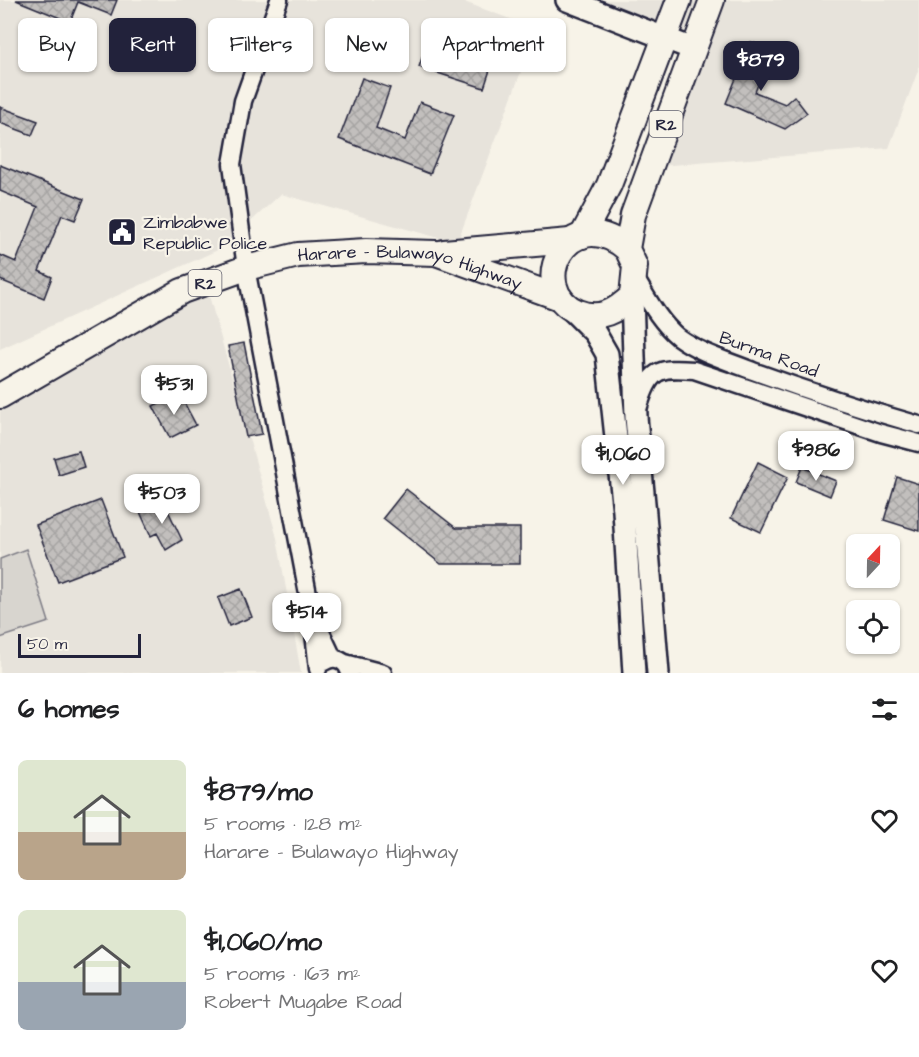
<!DOCTYPE html>
<html lang="en">
<head>
<meta charset="utf-8">
<style>
  body { margin:0; font-family:"Architects Daughter",sans-serif; background:#f2f2f2; color:#202124; height:100vh; display:flex; flex-direction:column; font-size:22px; white-space:nowrap }
  * { box-sizing:border-box; margin:0 }
  p { font-size:20px; color:#757577 }
  .icon { flex:none; width:33px; height:33px; fill:none; stroke:currentColor; stroke-width:2; stroke-linecap:round; stroke-linejoin:round }
  .map { position:relative; height:673px; overflow:hidden }
  .drawer { display:flex; flex-direction:column; background:#fff; flex:1 }
  .drawer>* { flex:none }
  .guide { position:absolute; left:18px; top:18px; width:600px; height:54px; display:flex; gap:12px }
  .needle { width:39px; rotate:22deg }
  .buttons { position:absolute; left:846px; top:534px; display:grid; gap:12px }
  .buttons a { display:grid; place-items:center; width:54px; height:54px; border-radius:9px; background:#fff; box-shadow:0 2px 4px #0004; font-size:30px }
  .scale { position:absolute; left:18px; bottom:15px; width:123px; box-sizing:border-box; padding-left:6px; border:3px solid #22223b; border-top:0; font-size:16px; line-height:21px; white-space:nowrap; color:#22223b; -webkit-text-stroke:4px #f7f3e8; paint-order:stroke }
  .price { position:absolute; translate:-50% -51px; padding:0 14px; border-radius:12px; background:#fff; color:#222; font-size:20px; line-height:39px; filter:drop-shadow(0 2px 3px #0008) }
  .price::after { content:''; position:absolute; left:50%; top:36px; width:18px; height:14px; margin-left:-9px; background:inherit; clip-path:polygon(0 0,100% 0,50% 100%) }
  .price.selected { background:#22223b; color:#fff }
  ul { padding:0; list-style:none }
  li { display:flex; align-items:center; gap:18px; height:150px; padding:0 18px }
  li span { display:grid; place-items:center; flex:none; width:168px; height:120px; border-radius:9px; color:#555 }
  li>.icon { margin-inline-start:auto }
  span .icon { width:72px; height:72px; fill:#fffc; stroke-width:1 }
  li b { font-size:26px }
  h2 { display:flex; justify-content:space-between; align-items:center; height:72px; padding:0 18px; font-size:26px }
  .tag { padding:0 21px; border-radius:9px; background:#fff; box-shadow:0 2px 4px #0004; font-size:21px; line-height:54px }
  .tag.selected { background:#22223b; color:#fff }
  .map>svg:first-child { display:block }
  .built { fill:#e7e3db }
  .park { fill:#d8d5cf; stroke:#7d7c85; stroke-width:1.5 }
  .building { fill:url(#building-cross-hatch); stroke:#22223b; stroke-width:1.5 }
  .lines { fill:none; stroke-linecap:round; stroke-linejoin:round }
  .minor-casing { stroke:#22223b; stroke-width:21 }
  .major-casing { stroke:#22223b; stroke-width:26 }
  .highway-casing { stroke:#22223b; stroke-width:28 }
  .minor { stroke:#f7f3e8; stroke-width:16 }
  .major { stroke:#f7f3e8; stroke-width:21 }
  .highway { stroke:#f7f3e8; stroke-width:24 }
  .labels { text-anchor:middle; stroke-width:4.5; stroke-linejoin:round; paint-order:stroke }
  .shield { fill:#f7f3e8; stroke:#62616f; stroke-width:1.5 }
  .shield-label { font-size:16px; font-weight:bold; fill:#22223b }
  .poi-label { font-size:18px; fill:#22223b; stroke:#f7f3e8; text-anchor:start }
  .street-label { font-size:18px; fill:#22223b; stroke:#f7f3e8 }
</style>
</head>
<body>
<div class="map">
<svg width="919" height="673" viewBox="0 0 919 673">
  <defs>
    <pattern id="building-cross-hatch" width="8" height="8" patternUnits="userSpaceOnUse" patternTransform="scale(1.5)"><rect width="8" height="8" fill="#c2bfbd"/><path d="M0 0l8 8M0 8l8-8" fill="none" stroke="#a6a4a3"/></pattern>
  </defs>
  <rect width="100%" height="100%" fill="#f7f3e8"/>
  <filter id="ink" filterUnits="userSpaceOnUse"><feTurbulence type="fractalNoise" baseFrequency=".0167" numOctaves="2"/><feDisplacementMap in="SourceGraphic" scale="12" xChannelSelector="R" yChannelSelector="G"/><feConvolveMatrix kernelMatrix="1 2 1 2 8 2 1 2 1" color-interpolation-filters="sRGB"/></filter>
  <g filter="url(#ink)">
    <path class="built" d="M 0,0 L 459,0 L 537,29 L 457,243 L 281,194 L 222,248 L 0,349 Z
      M 581,0 L 919,0 L 919,68 L 889,148 L 659,166 L 708,44 Z
      M 208,292 L 277,538 L 301,673 L 0,673 L 0,411 L 90,355 Z"/>
    <path class="park" d="M 26,549 L 49,622 L 0,638 L 0,559 Z"/>
    <path class="building" d="M 16,0 L 117,0 L 111,15 L 78,2 L 70,22 Z
      M 428,40 L 493,61 L 484,88 L 419,67 Z
      M 751,42 L 772,50 L 755,92 L 785,104 L 794,96 L 807,113 L 785,129 L 726,103 Z
      M 362,78 L 390,88 L 376,128 L 405,140 L 420,102 L 454,115 L 430,174 L 339,139 Z
      M 0,107 L 38,121 L 32,135 L 0,123 Z
      M 0,165 L 84,199 L 75,220 L 62,215 L 39,271 L 52,277 L 44,298 L 0,280 L 0,255 L 16,262 L 38,207 L 0,191 Z
      M 244,343 L 262,434 L 246,437 L 228,346 Z
      M 179,393 L 196,425 L 170,438 L 153,406 Z
      M 79,451 L 84,467 L 59,475 L 54,458 Z
      M 758,462 L 788,477 L 761,532 L 731,518 Z
      M 802,467 L 836,481 L 830,496 L 796,482 Z
      M 897,477 L 919,484 L 919,531 L 884,520 Z
      M 406,489 L 456,528 L 520,528 L 520,564 L 441,564 L 383,518 Z
      M 101,500 L 123,557 L 58,582 L 36,525 Z
      M 164,502 L 182,540 L 166,550 L 157,533 L 151,536 L 140,512 Z
      M 241,589 L 252,617 L 229,626 L 218,598 Z"/>
    <g class="lines">
      <g class="minor-casing">
        <path id="minor" d="M 279,0 L 243,101 L 232,164 L 246,268 L 312,615 L 318,669
          M 635,278 C 648,299 659,321 678,337 C 700,353 728,361 753,371 C 808,391 863,409 919,425
          M 639,406 C 650,370 657,367 694,370 L 881,433 L 919,443
          M 318,626 L 333,658
          M 324,662 C 335,655 346,660 350,673
          M 345,663 L 383,673"/>
      </g>
      <g class="major-casing">
        <path id="major" d="M 567,0 L 693,49
          M 632,296 L 636,417 L 645,514 L 658,673
          M 571,309 L 595,333 L 607,354 L 624,511 L 634,673"/>
      </g>
      <g class="highway-casing">
        <g id="highway">
          <path d="M 582,236 L 609,185 L 679,0"/>
          <path d="M 627,249 C 568,199 524,289 578,312 C 600,321 616,311 632,296 L 635,266 L 627,249 L 633,215 L 712,0"/>
          <path d="M 444,252 L 570,241"/>
          <path id="s1" d="M 0,396 L 182,291 L 246,268 L 298,255 L 366,251 L 436,253 L 560,298"/>
        </g>
      </g>
      <use href="#minor" class="minor"/>
      <use href="#major" class="major"/>
      <use href="#highway" class="highway"/>
    </g>
  </g>
  <defs>
    <g id="civic-square" transform="scale(1.5)"><rect x="-9" y="-9" width="18" height="18" rx="4" fill="#22223b" stroke="#f7f3e8"/><path d="M-.6-6.5H3V-4.5H.6V-3L4-1V1h2V6H-6V1h2V-1L-.6-3ZM-1.2 2.5V6h2.4V2.5Z" fill="#fff"/></g>
  </defs>
  <g fill-rule="evenodd">
    <use href="#civic-square" x="122" y="232"/>
  </g>
  <g class="labels">
    <g class="shield">
      <rect x="649.5" y="111" width="33" height="26" rx="4.5"/>
      <rect x="188.5" y="270" width="33" height="26" rx="4.5"/>
    </g>
    <g class="shield-label">
      <text x="666" y="130">R2</text>
      <text x="205" y="289">R2</text>
    </g>
    <g class="poi-label">
      <text x="143" y="228">Zimbabwe<tspan x="143" dy="21">Republic Police</tspan></text>
    </g>
    <g class="street-label">
      <text dy="6" stroke="none"><textPath href="#s1" startOffset="446">Harare - Bulawayo Highway</textPath></text>
      <text transform="translate(769 354) rotate(20)" y="6">Burma Road</text>
    </g>
  </g>
</svg>
<div class="buttons">
<a><svg class="needle" viewBox="-14 -14 28 28"><path d="M0-13l5 13h-10z" fill="#e53935"/><path d="M0 13l5-13h-10z" fill="#757577"/></svg></a>
<a><svg class="icon" aria-label="locate" viewBox="0 0 24 24"><circle cx="12" cy="12" r="6"/><path d="M12 2v4M12 18v4M2 12h4M18 12h4"/></svg></a>
</div>
<div class="scale">50 m</div>
<b class="price selected" style="left:761px;top:92px">$879</b>
<b class="price" style="left:174px;top:416px">$531</b>
<b class="price" style="left:816px;top:482px">$986</b>
<b class="price" style="left:623px;top:486px">$1,060</b>
<b class="price" style="left:162px;top:525px">$503</b>
<b class="price" style="left:307px;top:644px">$514</b>
<div class="guide">
<a class="tag">Buy</a>
<a class="tag selected">Rent</a>
<a class="tag">Filters</a>
<a class="tag">New</a>
<a class="tag">Apartment</a>
</div>
</div>
<section class="drawer">
<h2>6 homes<svg class="icon" aria-label="filters" viewBox="0 0 24 24"><path d="M4 7h16M4 17h16"/><circle cx="9" cy="7" r="2"/><circle cx="15" cy="17" r="2"/></svg></h2>
<ul>
<li><span style="background:linear-gradient(#dfe7d0 60%,#b9a48a 0)"><svg class="icon" aria-label="home" viewBox="0 0 24 24"><path d="M3 11l9-7 9 7M6 9v11h12V9"/></svg></span><div><b>$879/mo</b><p>5 rooms · 128 m²</p><p>Harare - Bulawayo Highway</p></div><svg class="icon" aria-label="heart" viewBox="0 0 24 24"><path d="M12 20l-8-8c-3-5 5-10 8-4 3-6 11-1 8 4z"/></svg></li>
<li><span style="background:linear-gradient(#dfe7d0 60%,#9aa5b1 0)"><svg class="icon" aria-label="home" viewBox="0 0 24 24"><path d="M3 11l9-7 9 7M6 9v11h12V9"/></svg></span><div><b>$1,060/mo</b><p>5 rooms · 163 m²</p><p>Robert Mugabe Road</p></div><svg class="icon" aria-label="heart" viewBox="0 0 24 24"><path d="M12 20l-8-8c-3-5 5-10 8-4 3-6 11-1 8 4z"/></svg></li>
</ul>
</section>
</body>
</html>
